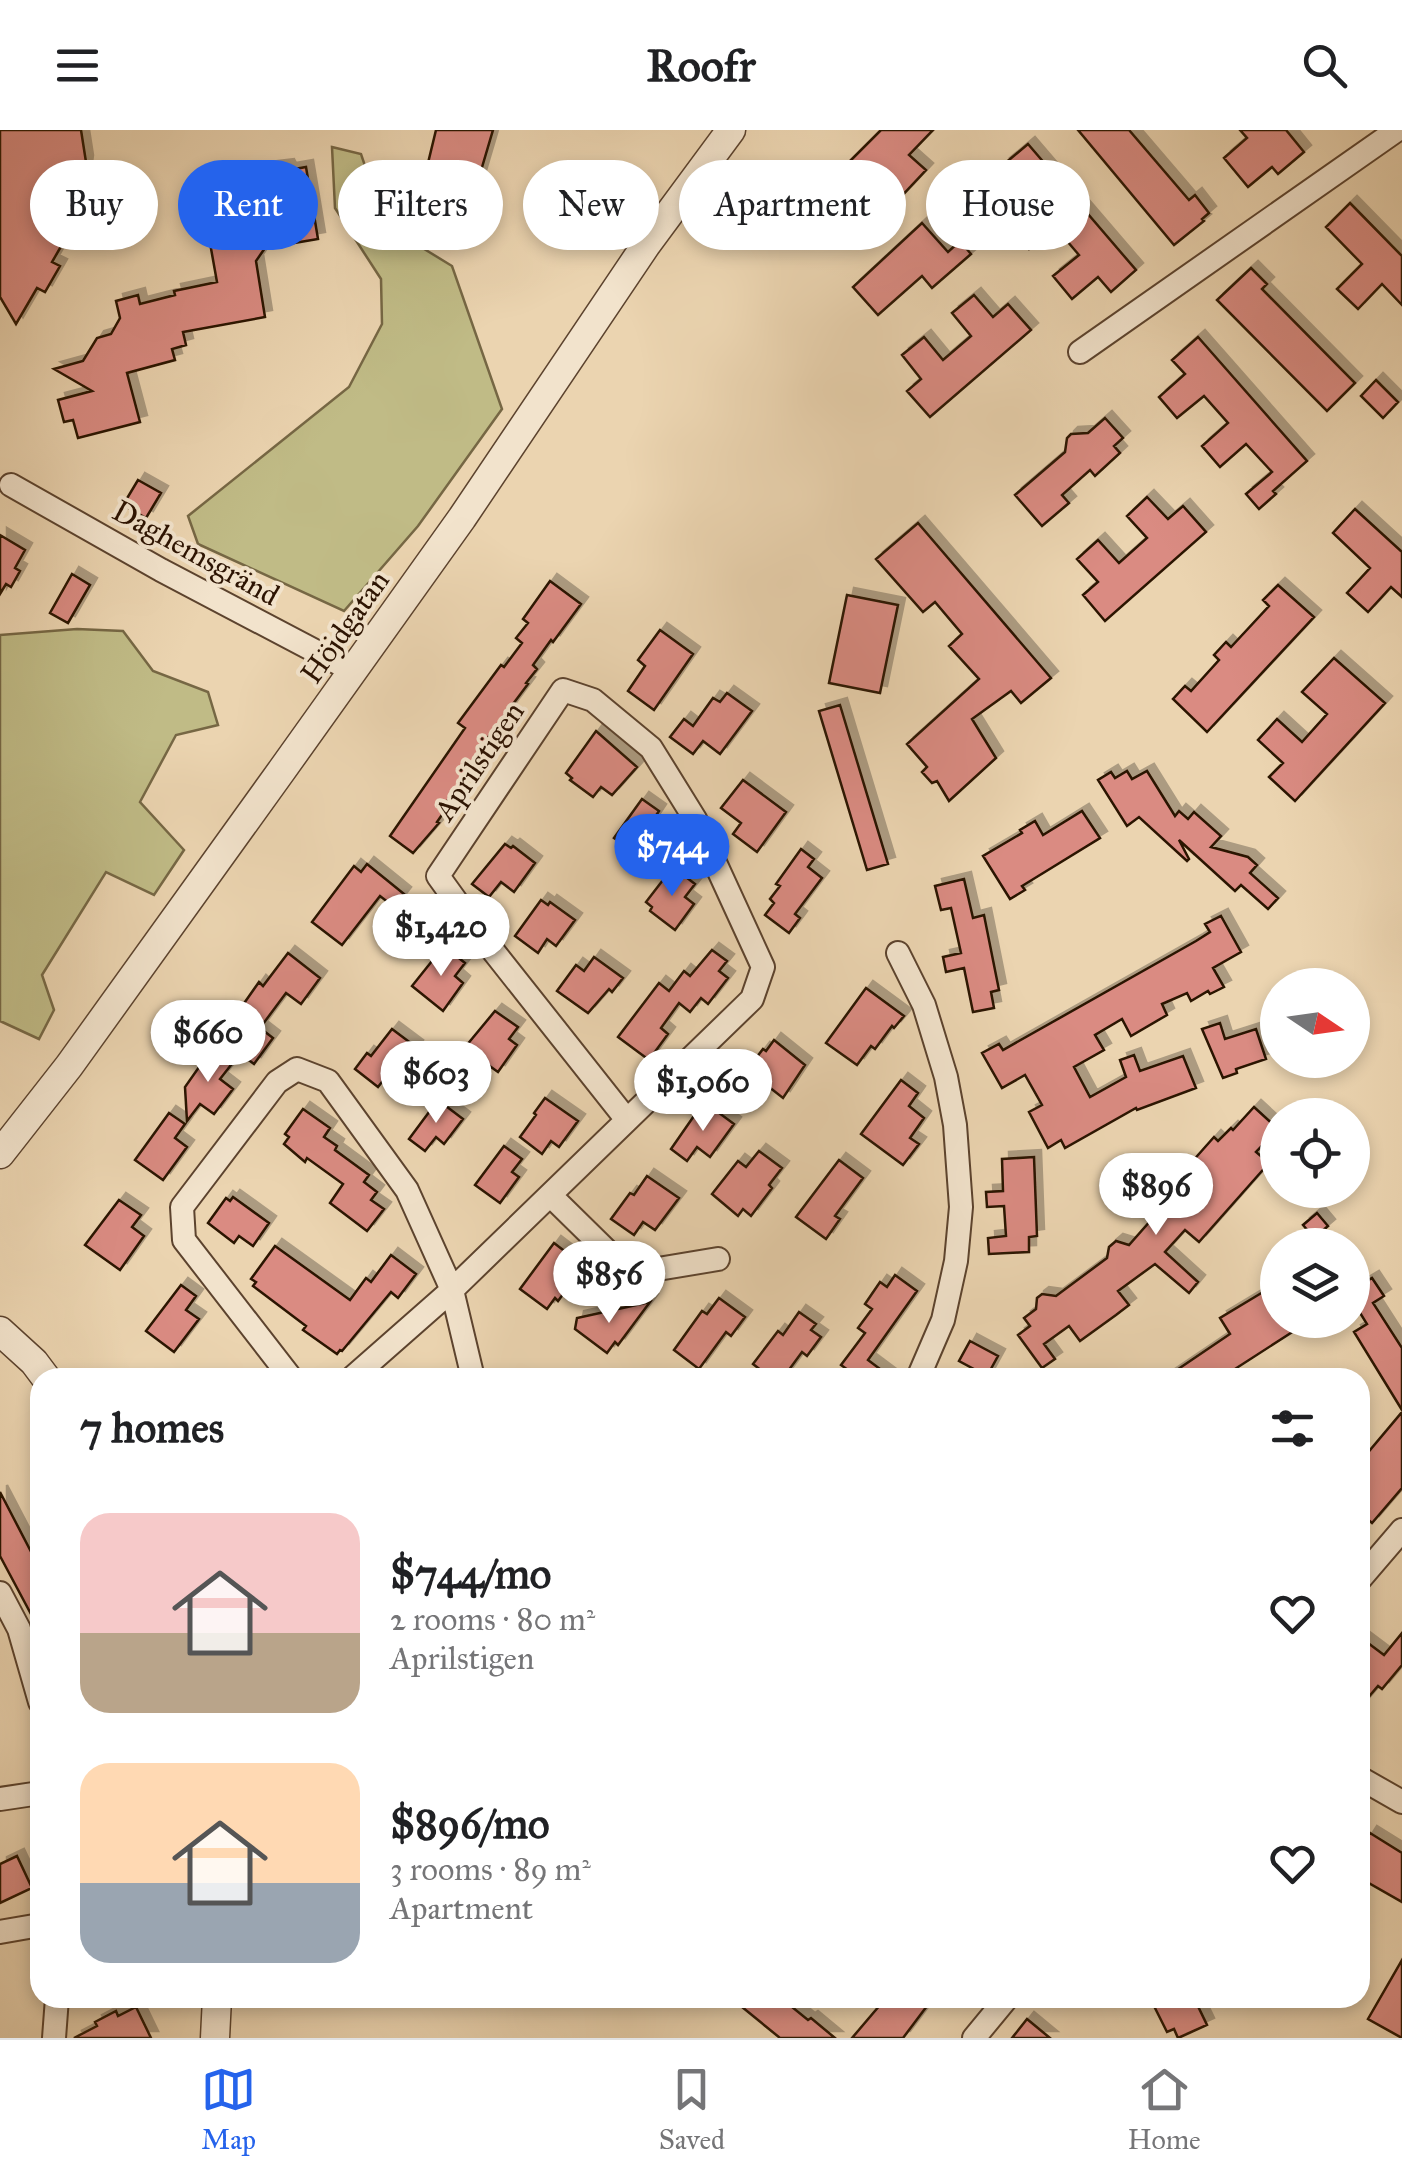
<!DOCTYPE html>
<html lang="en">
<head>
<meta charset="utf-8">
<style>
  body { margin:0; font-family:"IM FELL Great Primer",serif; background:#f6f6f6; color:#202124; height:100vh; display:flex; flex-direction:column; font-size:38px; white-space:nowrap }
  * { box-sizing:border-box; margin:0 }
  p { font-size:32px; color:#757577 }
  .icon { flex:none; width:55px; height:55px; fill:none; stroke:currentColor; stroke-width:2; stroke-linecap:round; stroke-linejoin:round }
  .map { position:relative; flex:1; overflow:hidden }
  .sheet { position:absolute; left:30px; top:1238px; width:1340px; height:640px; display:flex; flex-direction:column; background:#fff; border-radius:30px; box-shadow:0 5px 15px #0003 }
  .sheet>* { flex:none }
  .hud { position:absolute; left:30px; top:30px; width:1342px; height:90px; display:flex; gap:20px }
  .needle { width:65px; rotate:103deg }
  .tools { position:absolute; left:1260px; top:838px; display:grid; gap:20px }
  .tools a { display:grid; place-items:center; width:110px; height:110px; border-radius:50%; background:#fff; box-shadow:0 5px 15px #0003; font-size:50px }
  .price { position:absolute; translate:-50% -85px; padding:0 22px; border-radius:35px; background:#fff; color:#222; font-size:32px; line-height:65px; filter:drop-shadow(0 2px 5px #0008) }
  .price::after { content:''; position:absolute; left:50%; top:60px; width:30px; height:22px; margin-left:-15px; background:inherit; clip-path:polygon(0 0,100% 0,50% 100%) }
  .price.selected { background:#2563eb; color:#fff }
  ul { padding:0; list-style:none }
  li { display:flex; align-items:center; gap:30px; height:250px; padding:0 50px }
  li span { display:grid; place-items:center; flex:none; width:280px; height:200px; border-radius:30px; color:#555 }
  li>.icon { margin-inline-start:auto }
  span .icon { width:120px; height:120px; fill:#fffc; stroke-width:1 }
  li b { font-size:42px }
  h2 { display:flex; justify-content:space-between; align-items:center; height:120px; padding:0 50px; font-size:42px }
  .chip { padding:0 35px; border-radius:45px; background:#fff; box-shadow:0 5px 15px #0003; font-size:35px; line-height:90px }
  .chip.selected { background:#2563eb; color:#fff }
  header { display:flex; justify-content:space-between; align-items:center; height:130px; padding:0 50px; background:#fff; font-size:45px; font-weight:800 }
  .menu { display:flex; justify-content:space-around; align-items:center; height:140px; border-top:2px solid #e0e0e0; background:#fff; font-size:28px; color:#757577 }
  .menu a { display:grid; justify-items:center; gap:5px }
  .menu .selected { color:#2563eb }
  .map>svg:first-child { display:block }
  .green { fill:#c0bb86; stroke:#766744; stroke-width:2.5 }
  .building { fill:#da8b82; stroke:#2c1302; stroke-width:2.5; filter:url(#shadow) }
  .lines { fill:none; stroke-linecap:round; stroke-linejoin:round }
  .minor-casing { stroke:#5c432e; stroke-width:26 }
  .tertiary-casing { stroke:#5c432e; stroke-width:31 }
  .minor { stroke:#f2e3cc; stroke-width:22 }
  .tertiary { stroke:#f2e3cc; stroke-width:28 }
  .labels { text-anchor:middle; stroke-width:8; stroke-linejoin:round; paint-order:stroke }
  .street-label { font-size:30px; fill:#2c1302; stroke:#f2e3cc }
</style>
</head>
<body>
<header><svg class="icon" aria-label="menu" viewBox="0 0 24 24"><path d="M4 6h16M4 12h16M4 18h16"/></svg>Roofr<svg class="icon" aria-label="search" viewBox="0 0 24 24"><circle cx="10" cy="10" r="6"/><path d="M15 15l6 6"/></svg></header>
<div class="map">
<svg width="1402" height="1908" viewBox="0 0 1402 1908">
  <defs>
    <filter id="shadow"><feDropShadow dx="7" dy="-7" stdDeviation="0" flood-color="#0004"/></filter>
  </defs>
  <rect width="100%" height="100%" fill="#ebd4b0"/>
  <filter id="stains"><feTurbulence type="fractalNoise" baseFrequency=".002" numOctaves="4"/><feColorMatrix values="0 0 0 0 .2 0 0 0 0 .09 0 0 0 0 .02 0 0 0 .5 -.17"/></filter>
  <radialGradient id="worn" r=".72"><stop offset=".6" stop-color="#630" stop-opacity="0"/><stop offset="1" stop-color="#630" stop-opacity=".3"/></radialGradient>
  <path class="green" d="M 332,17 L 361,24 L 385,95 L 452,136 L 502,279 L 418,396 L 344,481 L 198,414 L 188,386 L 349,257 L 382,194 L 381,149 L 335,78 Z
    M 77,499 L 123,501 L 153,541 L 208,562 L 218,595 L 176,605 L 140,672 L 184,720 L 154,765 L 106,742 L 42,845 L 54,880 L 39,909 L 0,891 L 0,505 Z"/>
  <path class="building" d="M 0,0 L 81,0 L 86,32 L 83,55 L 76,55 L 74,94 L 52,132 L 60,136 L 45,162 L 37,158 L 16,194 L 0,167 Z
    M 436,0 L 493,0 L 462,105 L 414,91 Z
    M 881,0 L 933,0 L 909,25 L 926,40 L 866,104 L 847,87 L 840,94 L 814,67 Z
    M 1078,0 L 1129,0 L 1189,70 L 1195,65 L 1209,83 L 1202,89 L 1204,91 L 1174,115 Z
    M 1240,0 L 1286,0 L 1304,22 L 1278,44 L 1272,37 L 1248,57 L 1224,28 L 1247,8 Z
    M 1028,14 L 1136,140 L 1111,162 L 1098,147 L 1072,169 L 1053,146 L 1079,125 L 1055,97 L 1029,119 L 1011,97 L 1037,75 L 1003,35 Z
    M 287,36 L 289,40 L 306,37 L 318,109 L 265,118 L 256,131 L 265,187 L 183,202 L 186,215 L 172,219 L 175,230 L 127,243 L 140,292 L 78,308 L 73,290 L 64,292 L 58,270 L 92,261 L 54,239 L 83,231 L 97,208 L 111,204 L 120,188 L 116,171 L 138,165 L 140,174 L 175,165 L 174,161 L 217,152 L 205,85 L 268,73 L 262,39 Z
    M 1350,73 L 1402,126 L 1402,175 L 1382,154 L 1358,179 L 1337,159 L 1362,134 L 1326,97 Z
    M 922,93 L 948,122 L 960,111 L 971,124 L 932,158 L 922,146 L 878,185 L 853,157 Z
    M 1251,138 L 1267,154 L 1262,159 L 1355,253 L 1327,281 L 1217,170 Z
    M 974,165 L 993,187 L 1008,174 L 1031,200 L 930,287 L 907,261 L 921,249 L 902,225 L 924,207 L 943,230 L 971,206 L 952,183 Z
    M 1198,207 L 1307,331 L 1273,361 L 1276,364 L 1259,379 L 1246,364 L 1272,342 L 1246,314 L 1220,337 L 1202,316 L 1228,293 L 1204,266 L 1177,288 L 1159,267 L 1185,244 L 1172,230 Z
    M 1376,250 L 1398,272 L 1383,288 L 1361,266 Z
    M 1105,288 L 1123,308 L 1114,316 L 1120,323 L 1095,346 L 1090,340 L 1062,365 L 1069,373 L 1042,396 L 1015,365 L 1065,322 L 1067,308 L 1071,304 L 1088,303 Z
    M 138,350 L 161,363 L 146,388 L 123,375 Z
    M 1147,367 L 1168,389 L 1183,376 L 1206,402 L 1105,491 L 1083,465 L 1098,452 L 1077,429 L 1098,410 L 1119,433 L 1147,408 L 1127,386 Z
    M 1355,379 L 1402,422 L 1402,467 L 1391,457 L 1368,482 L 1347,463 L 1370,438 L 1333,403 Z
    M 918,393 L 1051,548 L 1021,573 L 1011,561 L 972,589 L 996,628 L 949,671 L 937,651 L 932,653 L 922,642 L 927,637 L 907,614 L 979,549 L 949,516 L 962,504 L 935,472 L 923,482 L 876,429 Z
    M 0,405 L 25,420 L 15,438 L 20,441 L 11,457 L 6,454 L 0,464 Z
    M 72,444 L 90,455 L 68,493 L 50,483 Z
    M 550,451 L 581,474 L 553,512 L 551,510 L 533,535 L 537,539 L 526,553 L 528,554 L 486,610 L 490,613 L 445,674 L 448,676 L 437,692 L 439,693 L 413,723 L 390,706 L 465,598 L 458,593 L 501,535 L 504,537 L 522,513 L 516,508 L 528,493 L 523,489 Z
    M 1278,455 L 1314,487 L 1207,602 L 1173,569 L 1185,556 L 1191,561 L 1219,530 L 1214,525 L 1226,512 L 1231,517 L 1269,476 L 1263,470 Z
    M 847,465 L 898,475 L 880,563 L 829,553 Z
    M 660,500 L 693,524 L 654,580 L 628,561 L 645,536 L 638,530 Z
    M 1334,528 L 1385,573 L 1295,671 L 1269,647 L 1283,633 L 1258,610 L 1277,589 L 1302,612 L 1327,584 L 1302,562 Z
    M 727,563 L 752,581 L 720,624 L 703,611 L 693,624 L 670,607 L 684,589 L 693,596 L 713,568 L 720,572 Z
    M 840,575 L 888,734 L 867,740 L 819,581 Z
    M 596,601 L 637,637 L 612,665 L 601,657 L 593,667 L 570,650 L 572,648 L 566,643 Z
    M 1127,641 L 1132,649 L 1147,641 L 1175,686 L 1179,681 L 1188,689 L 1194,682 L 1221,706 L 1211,717 L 1248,727 L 1257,735 L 1250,743 L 1278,768 L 1268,779 L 1241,755 L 1235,761 L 1179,710 L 1189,729 L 1187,731 L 1139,687 L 1127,696 L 1098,650 L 1111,642 L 1115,648 Z
    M 743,650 L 786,682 L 757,722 L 733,704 L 741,693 L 721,678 Z
    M 642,669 L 659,681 L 651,693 L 659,699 L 639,726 L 614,708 Z
    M 1082,681 L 1100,708 L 1022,756 L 1025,760 L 1010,769 L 983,726 L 1022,703 L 1020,700 L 1035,691 L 1043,705 Z
    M 505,714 L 511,718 L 513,716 L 535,733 L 514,762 L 501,752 L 489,767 L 472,754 Z
    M 801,719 L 814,729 L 808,737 L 822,748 L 795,784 L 800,788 L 789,803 L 765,785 L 774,773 L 770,769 L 780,756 L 776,754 Z
    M 367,734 L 404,764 L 394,777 L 380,766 L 342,815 L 312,792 L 354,736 L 361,742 Z
    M 673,737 L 695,754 L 685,767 L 694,774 L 675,800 L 650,781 L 652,777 L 646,772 Z
    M 964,749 L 973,788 L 984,785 L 999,860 L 991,862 L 994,878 L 973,882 L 964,838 L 946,842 L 943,827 L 961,823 L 951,778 L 941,780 L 935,756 Z
    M 541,770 L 548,775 L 550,772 L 575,790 L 556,816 L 547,809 L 538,823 L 515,806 Z
    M 1221,786 L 1241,822 L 1213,838 L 1224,857 L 1210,864 L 1208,861 L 1191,871 L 1187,863 L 1162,874 L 1167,885 L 1131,906 L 1122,889 L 1095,905 L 1104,920 L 1074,937 L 1090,967 L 1126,947 L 1120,930 L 1134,925 L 1140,941 L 1183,926 L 1196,958 L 1137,980 L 1136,978 L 1065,1018 L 1061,1010 L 1048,1018 L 1029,982 L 1042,975 L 1025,945 L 1002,958 L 982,923 L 999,914 L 1003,920 L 1196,811 L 1210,802 L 1205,794 Z
    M 444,816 L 465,833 L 455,846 L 463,853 L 443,881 L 412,856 Z
    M 712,820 L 727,831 L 719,841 L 728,848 L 708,874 L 701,868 L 690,882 L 679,873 L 661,898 L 668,904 L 649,930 L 618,907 L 659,853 L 669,861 L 684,841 L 690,846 Z
    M 288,823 L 320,848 L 301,874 L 286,863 L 260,898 L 273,908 L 254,934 L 230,916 L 237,907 L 232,895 L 242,880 L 240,879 L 259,852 L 263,856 Z
    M 594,827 L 623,848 L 612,862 L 609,859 L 588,883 L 557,861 L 576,835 L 584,841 Z
    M 866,858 L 904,886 L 894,898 L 892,896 L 875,919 L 871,916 L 857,935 L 826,913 Z
    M 495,881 L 518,897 L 509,909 L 517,915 L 498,942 L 473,924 L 474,922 L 466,916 Z
    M 1220,893 L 1225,909 L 1256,899 L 1266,929 L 1236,939 L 1237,943 L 1223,948 L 1202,899 Z
    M 392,899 L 416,917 L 394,947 L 389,943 L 378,957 L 355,939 L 367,923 L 371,926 Z
    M 774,910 L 805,935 L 783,968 L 764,953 L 754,967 L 736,954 L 763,919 L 766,921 Z
    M 211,920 L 231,935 L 220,949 L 233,959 L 214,984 L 200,974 L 187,991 L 185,957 Z
    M 901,950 L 918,963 L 909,976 L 924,988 L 910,1008 L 919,1014 L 903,1035 L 861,1004 Z
    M 545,968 L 578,991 L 559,1017 L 551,1011 L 542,1024 L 520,1007 L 536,985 L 534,983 Z
    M 438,970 L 463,989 L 444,1014 L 436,1007 L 425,1021 L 409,1009 Z
    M 707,974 L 734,994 L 710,1027 L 697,1017 L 687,1031 L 671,1019 L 696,983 L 699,985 Z
    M 1254,977 L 1278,999 L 1256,1022 L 1269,1033 L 1199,1112 L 1185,1100 L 1165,1122 L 1198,1152 L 1189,1163 L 1155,1134 L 1118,1161 L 1129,1175 L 1116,1185 L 1080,1211 L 1069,1196 L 1044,1214 L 1055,1229 L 1042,1238 L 1018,1205 L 1030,1196 L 1024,1188 L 1036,1179 L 1037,1168 L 1042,1164 L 1056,1166 L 1107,1128 L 1109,1117 L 1116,1111 L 1129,1115 L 1181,1056 L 1175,1051 L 1214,1007 L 1218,1011 L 1231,998 L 1233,1000 Z
    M 303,979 L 330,998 L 324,1007 L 337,1016 L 335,1020 L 369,1045 L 364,1052 L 377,1062 L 371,1070 L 384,1079 L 367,1101 L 330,1073 L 343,1054 L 307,1028 L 305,1032 L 284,1014 L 289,1007 L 285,1004 Z
    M 169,983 L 185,994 L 175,1008 L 187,1017 L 163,1050 L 135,1030 Z
    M 504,1016 L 522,1029 L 512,1042 L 519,1047 L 500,1073 L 475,1055 Z
    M 759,1021 L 782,1038 L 769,1055 L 772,1058 L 751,1086 L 743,1079 L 738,1086 L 712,1064 L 738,1031 L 746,1037 Z
    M 1034,1027 L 1037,1106 L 1029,1107 L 1029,1122 L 989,1124 L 988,1108 L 1006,1106 L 1004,1076 L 987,1077 L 986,1062 L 1003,1061 L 1002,1029 Z
    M 839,1030 L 863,1048 L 835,1086 L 840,1089 L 826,1109 L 796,1087 Z
    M 647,1046 L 679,1068 L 655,1100 L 643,1092 L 634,1105 L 611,1089 L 630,1063 L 634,1065 Z
    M 233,1067 L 269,1093 L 253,1116 L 239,1106 L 234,1113 L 208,1093 L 226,1068 L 230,1071 Z
    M 119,1070 L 141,1085 L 132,1097 L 144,1106 L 120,1140 L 85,1115 Z
    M 1317,1083 L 1328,1096 L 1314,1108 L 1303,1095 Z
    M 554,1113 L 584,1136 L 558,1171 L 555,1168 L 547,1179 L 520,1159 Z
    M 275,1116 L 350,1170 L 366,1148 L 371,1152 L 391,1125 L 416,1144 L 398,1168 L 391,1162 L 342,1221 L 340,1220 L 337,1224 L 303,1200 L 306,1196 L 253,1156 L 256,1152 L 251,1149 Z
    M 895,1145 L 917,1161 L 868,1230 L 892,1248 L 842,1248 L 848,1240 L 841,1235 L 865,1203 L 858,1198 L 872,1179 L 865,1174 L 880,1152 L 887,1157 Z
    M 1372,1148 L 1384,1166 L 1373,1173 L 1402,1218 L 1402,1280 L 1354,1202 L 1367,1194 L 1352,1170 L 1352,1160 Z
    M 1278,1153 L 1278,1190 L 1311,1190 L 1221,1248 L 1165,1248 L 1230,1204 L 1220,1188 Z
    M 181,1155 L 196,1166 L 186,1180 L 199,1189 L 174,1222 L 146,1201 Z
    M 719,1168 L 745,1187 L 731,1206 L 726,1202 L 699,1239 L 674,1220 L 702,1181 L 707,1184 Z
    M 650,1172 L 618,1215 L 615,1212 L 607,1223 L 575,1199 L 577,1188 Z
    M 799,1182 L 816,1194 L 811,1200 L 821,1207 L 807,1226 L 802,1222 L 783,1248 L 771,1248 L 753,1234 L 778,1201 L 783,1205 Z
    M 970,1211 L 998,1226 L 987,1246 L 959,1231 Z
    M 1402,1282 L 1402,1358 L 1372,1393 L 1360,1383 L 1360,1332 Z
    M 0,1362 L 40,1439 L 40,1501 L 0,1426 Z
    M 1402,1503 L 1402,1535 L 1382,1559 L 1378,1556 L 1360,1577 L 1360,1507 L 1384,1525 Z
    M 1370,1703 L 1402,1723 L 1402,1772 L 1360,1748 L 1360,1708 L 1365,1711 Z
    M 17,1726 L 32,1758 L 0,1773 L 0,1734 Z
    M 1402,1830 L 1402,1908 L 1368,1889 Z
    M 731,1868 L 781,1868 L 808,1890 L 811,1888 L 835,1908 L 780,1908 Z
    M 886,1868 L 933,1868 L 903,1908 L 852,1908 Z
    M 1150,1868 L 1194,1868 L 1207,1895 L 1178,1908 L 1174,1899 L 1167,1902 Z
    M 136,1877 L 151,1908 L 74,1908 L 97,1896 L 95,1892 L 116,1881 L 118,1886 Z
    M 1027,1889 L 1050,1908 L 1012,1908 Z"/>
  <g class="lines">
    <g class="minor-casing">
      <path id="minor" d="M 1080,222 L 1397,0
        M 11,355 L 161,440 L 353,541
        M 898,823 L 924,875 L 946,947 L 955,995 L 961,1077 L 956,1131 L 943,1190 L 918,1248
        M 550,1065 L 609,1123 L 652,1140 L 718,1129
        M 291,1248 L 184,1110 L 182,1077 L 277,952 L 297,939 L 328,951 L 407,1060 L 452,1160 L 473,1248
        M 352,1248 L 452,1160 L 752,869 L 763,837 L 695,689 L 651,618 L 593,570 L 563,560 L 438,746 L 479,803 L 627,990
        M 1360,1449 L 1402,1400
        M 0,1463 L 19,1499 L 40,1572
        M 1360,1648 L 1402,1672
        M 0,1669 L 40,1663
        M 0,1802 L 40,1795
        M 54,1908 L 57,1868
        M 974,1908 L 1007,1868"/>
    </g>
    <g class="tertiary-casing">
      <path id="tertiary" d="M 0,1024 L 69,936 L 282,640 L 462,388 L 646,115 L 731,0
        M 0,1201 L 34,1232 L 46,1248
        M 215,1908 L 217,1868"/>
    </g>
    <use href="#minor" class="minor"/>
    <use href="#tertiary" class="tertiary"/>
  </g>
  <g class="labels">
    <g class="street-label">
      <text transform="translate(196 423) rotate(29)" y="10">Daghemsgränd</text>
      <text transform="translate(345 497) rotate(-55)" y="10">Höjdgatan</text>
      <text transform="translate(479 631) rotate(-56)" y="10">Aprilstigen</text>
    </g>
  </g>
  <rect width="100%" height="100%" filter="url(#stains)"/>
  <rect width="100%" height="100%" fill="url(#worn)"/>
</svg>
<div class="tools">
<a><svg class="needle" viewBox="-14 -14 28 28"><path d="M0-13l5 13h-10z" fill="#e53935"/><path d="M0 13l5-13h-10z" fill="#757577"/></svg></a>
<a><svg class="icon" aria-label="locate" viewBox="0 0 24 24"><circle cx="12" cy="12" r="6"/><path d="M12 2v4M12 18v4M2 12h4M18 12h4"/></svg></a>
<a><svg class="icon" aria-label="layers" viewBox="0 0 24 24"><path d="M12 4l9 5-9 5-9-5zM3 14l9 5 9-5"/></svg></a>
</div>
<b class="price selected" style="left:672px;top:769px">$744</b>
<b class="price" style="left:441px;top:849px">$1,420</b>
<b class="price" style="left:208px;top:955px">$660</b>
<b class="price" style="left:436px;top:996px">$603</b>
<b class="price" style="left:703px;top:1004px">$1,060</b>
<b class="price" style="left:1156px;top:1108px">$896</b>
<b class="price" style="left:609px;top:1196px">$856</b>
<div class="hud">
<a class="chip">Buy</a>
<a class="chip selected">Rent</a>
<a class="chip">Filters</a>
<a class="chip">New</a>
<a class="chip">Apartment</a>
<a class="chip">House</a>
</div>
<section class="sheet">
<h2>7 homes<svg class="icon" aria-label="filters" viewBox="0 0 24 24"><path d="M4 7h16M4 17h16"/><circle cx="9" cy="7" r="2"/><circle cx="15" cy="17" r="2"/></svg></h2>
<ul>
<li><span style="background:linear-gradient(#f6c9c9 60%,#b9a48a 0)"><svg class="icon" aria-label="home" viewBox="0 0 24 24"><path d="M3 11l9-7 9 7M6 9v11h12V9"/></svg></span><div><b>$744/mo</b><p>2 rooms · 80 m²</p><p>Aprilstigen</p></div><svg class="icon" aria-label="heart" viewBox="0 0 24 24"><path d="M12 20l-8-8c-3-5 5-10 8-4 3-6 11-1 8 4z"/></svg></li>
<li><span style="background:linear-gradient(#ffd9b3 60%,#9aa5b1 0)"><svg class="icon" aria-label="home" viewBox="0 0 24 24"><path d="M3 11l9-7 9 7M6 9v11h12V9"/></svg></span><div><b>$896/mo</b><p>3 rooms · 89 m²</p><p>Apartment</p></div><svg class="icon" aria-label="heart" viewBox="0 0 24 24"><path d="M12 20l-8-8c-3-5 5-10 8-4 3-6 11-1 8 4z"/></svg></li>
</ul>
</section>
</div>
<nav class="menu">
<a class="selected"><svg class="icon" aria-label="map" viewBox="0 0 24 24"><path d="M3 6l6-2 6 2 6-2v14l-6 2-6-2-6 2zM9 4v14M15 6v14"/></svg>Map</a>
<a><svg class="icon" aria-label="saved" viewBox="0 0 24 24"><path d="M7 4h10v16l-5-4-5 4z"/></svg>Saved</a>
<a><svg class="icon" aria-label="home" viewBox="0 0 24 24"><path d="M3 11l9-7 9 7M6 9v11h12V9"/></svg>Home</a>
</nav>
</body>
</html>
